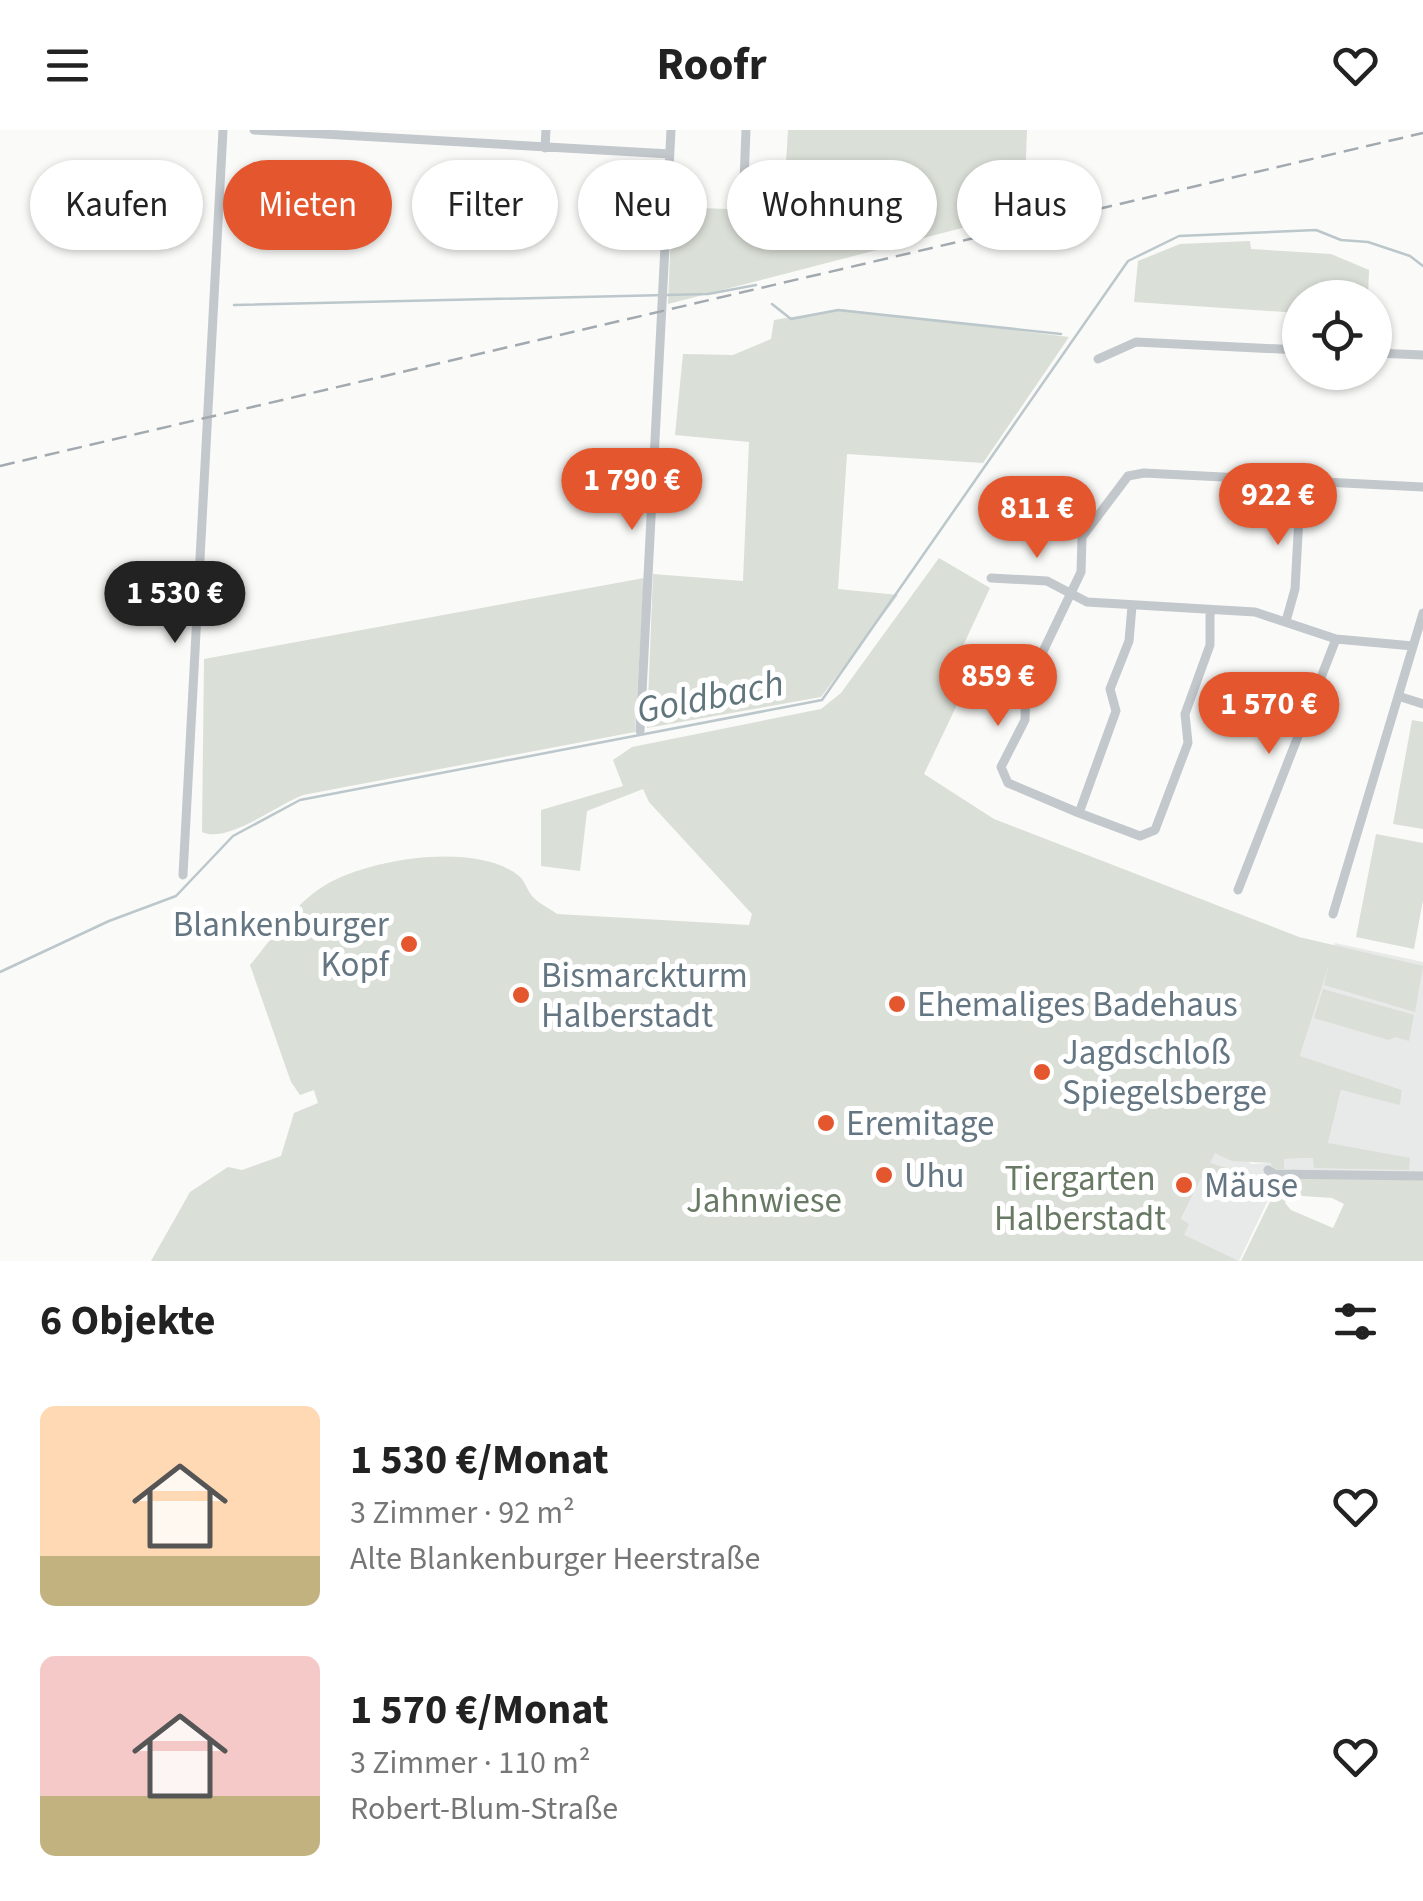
<!DOCTYPE html>
<html lang="de">
<head>
<meta charset="utf-8">
<style>
  body { margin:0; font-family:"Source Sans 3",sans-serif; background:#f6f6f6; color:#222; height:100vh; display:flex; flex-direction:column; font-size:38px; white-space:nowrap }
  * { box-sizing:border-box; margin:0 }
  p { font-size:32px; color:#767676 }
  .icon { flex:none; width:55px; height:55px; fill:none; stroke:currentColor; stroke-width:2; stroke-linecap:round; stroke-linejoin:round }
  .map { position:relative; height:1131px; overflow:hidden }
  .sheet { display:flex; flex-direction:column; background:#fff; flex:1 }
  .sheet>* { flex:none }
  .guide { position:absolute; left:30px; top:30px; width:1365px; height:90px; display:flex; gap:20px }
  .buttons { position:absolute; left:1282px; top:150px; display:grid; gap:20px }
  .buttons a { display:grid; place-items:center; width:110px; height:110px; border-radius:50%; background:#fff; box-shadow:0 2px 8px #0004; font-size:50px }
  .price { position:absolute; translate:-50% -85px; padding:0 22px; border-radius:35px; background:#e4572e; color:#fff; font-size:32px; line-height:65px; filter:drop-shadow(0 2px 5px #0008) }
  .price::after { content:''; position:absolute; left:50%; top:60px; width:30px; height:22px; margin-left:-15px; background:inherit; clip-path:polygon(0 0,100% 0,50% 100%) }
  .price.current { background:#222; color:#fff }
  ul { padding:0; list-style:none }
  li { display:flex; align-items:center; gap:30px; height:250px; padding:0 40px }
  li span { display:grid; place-items:center; flex:none; width:280px; height:200px; border-radius:15px; color:#555 }
  li>.icon { margin-inline-start:auto }
  span .icon { width:120px; height:120px; fill:#fffc; stroke-width:1 }
  li b { font-size:42px }
  h2 { display:flex; justify-content:space-between; align-items:center; height:120px; padding:0 40px; font-size:42px }
  .chip { padding:0 35px; border-radius:45px; background:#fff; box-shadow:0 2px 8px #0004; font-size:35px; line-height:90px }
  .chip.current { background:#e4572e; color:#fff }
  header { display:flex; justify-content:space-between; align-items:center; height:130px; padding:0 40px; background:#fff; font-size:45px; font-weight:700 }
  .map>svg:first-child { display:block }
  .built { fill:#e8e9e9 }
  .green { fill:#dadfd7; fill-rule:evenodd }
  .lines { fill:none; stroke-linecap:round; stroke-linejoin:round }
  .stream { stroke:#bbc7cb; stroke-width:2.5 }
  .minor { stroke:#c3c8cc; stroke-width:9 }
  .rail { stroke:#a2aab0; stroke-width:2.5; stroke-dasharray:15 8; stroke-linecap:butt }
  .poi-dot { fill:#e4572e; stroke:#fff; stroke-width:4 }
  .labels { text-anchor:middle; stroke-width:10; stroke-linejoin:round; paint-order:stroke }
  .poi-label { font-size:35px; fill:#657683; stroke:#fff; text-anchor:start }
  .park-label { font-size:35px; fill:#687a64; stroke:#fff }
  .water-label { font-size:38px; font-style:italic; fill:#60757c; stroke:#fff }
</style>
</head>
<body>
<header><svg class="icon" aria-label="menu" viewBox="0 0 24 24"><path d="M4 6h16M4 12h16M4 18h16"/></svg>Roofr<svg class="icon" aria-label="heart" viewBox="0 0 24 24"><path d="M12 20l-8-8c-3-5 5-10 8-4 3-6 11-1 8 4z"/></svg></header>
<div class="map">
<svg width="1423" height="1131" viewBox="0 0 1423 1131">
  <rect width="100%" height="100%" fill="#fafaf8"/>
  <path class="built" d="M 1335,813 L 1423,832 L 1423,1050 L 1276,1053 L 1239,1131 L 1184,1106 L 1181,1090 L 1206,1039 L 1180,967 L 1251,1034 L 1272,1033 L 1273,1040 L 1284,1039 L 1283,1029 L 1314,1028 L 1315,1038 L 1343,1038 L 1376,1025 L 1328,1013 L 1341,960 L 1400,974 L 1402,960 L 1300,927 Z"/>
  <path class="green" d="M 788,0 L 1027,0 L 1024,82 L 668,174 L 672,77 L 783,81 Z
    M 1250,111 L 1251,119 L 1331,124 L 1369,140 L 1368,167 L 1300,168 L 1300,183 L 1134,172 L 1138,131 L 1180,114 Z
    M 841,179 L 1069,207 L 983,333 L 847,324 L 838,459 L 898,465 L 821,567 L 647,598 L 653,444 L 743,451 L 749,312 L 675,305 L 683,224 L 733,225 L 771,209 L 774,190 Z
    M 939,428 L 990,458 L 947,550 L 964,560 L 924,644 L 994,689 L 1299,807 L 1423,836 L 1415,882 L 1324,855 L 1329,834 L 1300,926 L 1402,960 L 1400,975 L 1341,960 L 1328,1013 L 1410,1028 L 1409,1040 L 1314,1038 L 1313,1028 L 1284,1029 L 1284,1039 L 1273,1040 L 1271,1033 L 1232,1031 L 1215,1023 L 1210,1033 L 1248,1045 L 1244,1051 L 1206,1039 L 1181,1089 L 1189,1094 L 1184,1105 L 1239,1131 L 151,1131 L 190,1062 L 228,1037 L 242,1040 L 281,1026 L 294,983 L 318,973 L 314,960 L 300,965 L 291,952 L 250,835 C 273,808 294,774 324,756 C 367,729 476,711 519,746 C 525,751 527,760 532,766 C 538,773 549,778 557,784 L 749,795 L 752,784 L 649,672 L 643,659 L 587,681 L 580,741 L 541,736 L 541,680 L 623,656 L 613,630 L 632,617 L 821,579 L 841,563 Z
    M 644,448 L 635,602 L 303,665 C 275,676 227,714 202,702 L 204,529 Z
    M 1412,590 L 1423,592 L 1423,699 L 1393,694 Z
    M 1376,704 L 1423,713 L 1423,770 L 1414,819 L 1356,807 Z
    M 1323,859 L 1414,885 L 1409,911 L 1395,907 L 1389,910 L 1314,888 Z
    M 1343,1045 L 1423,1050 L 1423,1131 L 1241,1131 L 1281,1049 ZM 1288,1065 L 1332,1068 L 1344,1074 L 1333,1098 L 1291,1080 L 1285,1073 Z"/>
  <g class="lines">
    <path class="stream" d="M 772,174 L 791,189 L 838,180 L 1061,204
      M 234,175 L 708,164 L 756,155
      M 0,842 L 109,791 L 176,766 L 233,706 L 300,670 L 822,570 L 1128,131 L 1179,106 L 1316,100 L 1341,110 L 1368,112 L 1410,126 L 1423,136"/>
    <path class="minor" d="M 254,0 L 670,24
      M 545,18 L 546,0
      M 744,51 L 746,0
      M 1375,223 L 1423,225
      M 1098,229 L 1136,212 L 1300,220
      M 991,448 L 1047,451 L 1087,472 L 1255,482 L 1336,509 L 1413,516
      M 1132,476 L 1129,511 L 1110,559 L 1116,581 L 1079,683 L 1140,706 L 1155,700 L 1188,613 L 1185,584 L 1210,515 L 1210,480
      M 1286,491 L 1295,459 L 1301,351
      M 1398,566 L 1423,574
      M 640,601 L 671,0
      M 1079,683 L 1008,653 L 1001,637 L 1025,590 L 1026,557 L 1081,442 L 1082,407 L 1128,346 L 1144,343 L 1423,357
      M 183,745 L 223,0
      M 1238,760 L 1336,509
      M 1333,784 L 1423,483
      M 1268,1040 L 1274,1044 L 1423,1046"/>
    <path class="rail" d="M 0,336 L 1423,3"/>
  </g>
  <g class="poi-dot">
    <circle cx="409" cy="814" r="10"/>
    <circle cx="521" cy="865" r="10"/>
    <circle cx="897" cy="874" r="10"/>
    <circle cx="1042" cy="942" r="10"/>
    <circle cx="826" cy="993" r="10"/>
    <circle cx="884" cy="1045" r="10"/>
    <circle cx="1184" cy="1055" r="10"/>
  </g>
  <g class="labels">
    <g class="poi-label">
      <text x="389" y="806" text-anchor="end">Blankenburger<tspan x="389" dy="40">Kopf</tspan></text>
      <text x="541" y="857">Bismarckturm<tspan x="541" dy="40">Halberstadt</tspan></text>
      <text x="917" y="886">Ehemaliges Badehaus</text>
      <text x="1062" y="934">Jagdschloß<tspan x="1062" dy="40">Spiegelsberge</tspan></text>
      <text x="846" y="1005">Eremitage</text>
      <text x="904" y="1057">Uhu</text>
      <text x="1204" y="1067">Mäuse</text>
    </g>
    <g class="park-label">
      <text x="1080" y="1060">Tiergarten<tspan x="1080" dy="40">Halberstadt</tspan></text>
      <text x="764" y="1082">Jahnwiese</text>
    </g>
    <g class="water-label">
      <text transform="translate(710 566) rotate(-11)" y="13">Goldbach</text>
    </g>
  </g>
</svg>
<div class="buttons">
<a><svg class="icon" aria-label="locate" viewBox="0 0 24 24"><circle cx="12" cy="12" r="6"/><path d="M12 2v4M12 18v4M2 12h4M18 12h4"/></svg></a>
</div>
<b class="price" style="left:632px;top:403px">1 790 €</b>
<b class="price" style="left:1278px;top:418px">922 €</b>
<b class="price" style="left:1037px;top:431px">811 €</b>
<b class="price current" style="left:175px;top:516px">1 530 €</b>
<b class="price" style="left:998px;top:599px">859 €</b>
<b class="price" style="left:1269px;top:627px">1 570 €</b>
<div class="guide">
<a class="chip">Kaufen</a>
<a class="chip current">Mieten</a>
<a class="chip">Filter</a>
<a class="chip">Neu</a>
<a class="chip">Wohnung</a>
<a class="chip">Haus</a>
</div>
</div>
<section class="sheet">
<h2>6 Objekte<svg class="icon" aria-label="filters" viewBox="0 0 24 24"><path d="M4 7h16M4 17h16"/><circle cx="9" cy="7" r="2"/><circle cx="15" cy="17" r="2"/></svg></h2>
<ul>
<li><span style="background:linear-gradient(#ffd9b3 75%,#c2b280 0)"><svg class="icon" aria-label="home" viewBox="0 0 24 24"><path d="M3 11l9-7 9 7M6 9v11h12V9"/></svg></span><div><b>1 530 €/Monat</b><p>3 Zimmer · 92 m²</p><p>Alte Blankenburger Heerstraße</p></div><svg class="icon" aria-label="heart" viewBox="0 0 24 24"><path d="M12 20l-8-8c-3-5 5-10 8-4 3-6 11-1 8 4z"/></svg></li>
<li><span style="background:linear-gradient(#f6c9c9 70%,#c2b280 0)"><svg class="icon" aria-label="home" viewBox="0 0 24 24"><path d="M3 11l9-7 9 7M6 9v11h12V9"/></svg></span><div><b>1 570 €/Monat</b><p>3 Zimmer · 110 m²</p><p>Robert-Blum-Straße</p></div><svg class="icon" aria-label="heart" viewBox="0 0 24 24"><path d="M12 20l-8-8c-3-5 5-10 8-4 3-6 11-1 8 4z"/></svg></li>
</ul>
</section>
</body>
</html>
